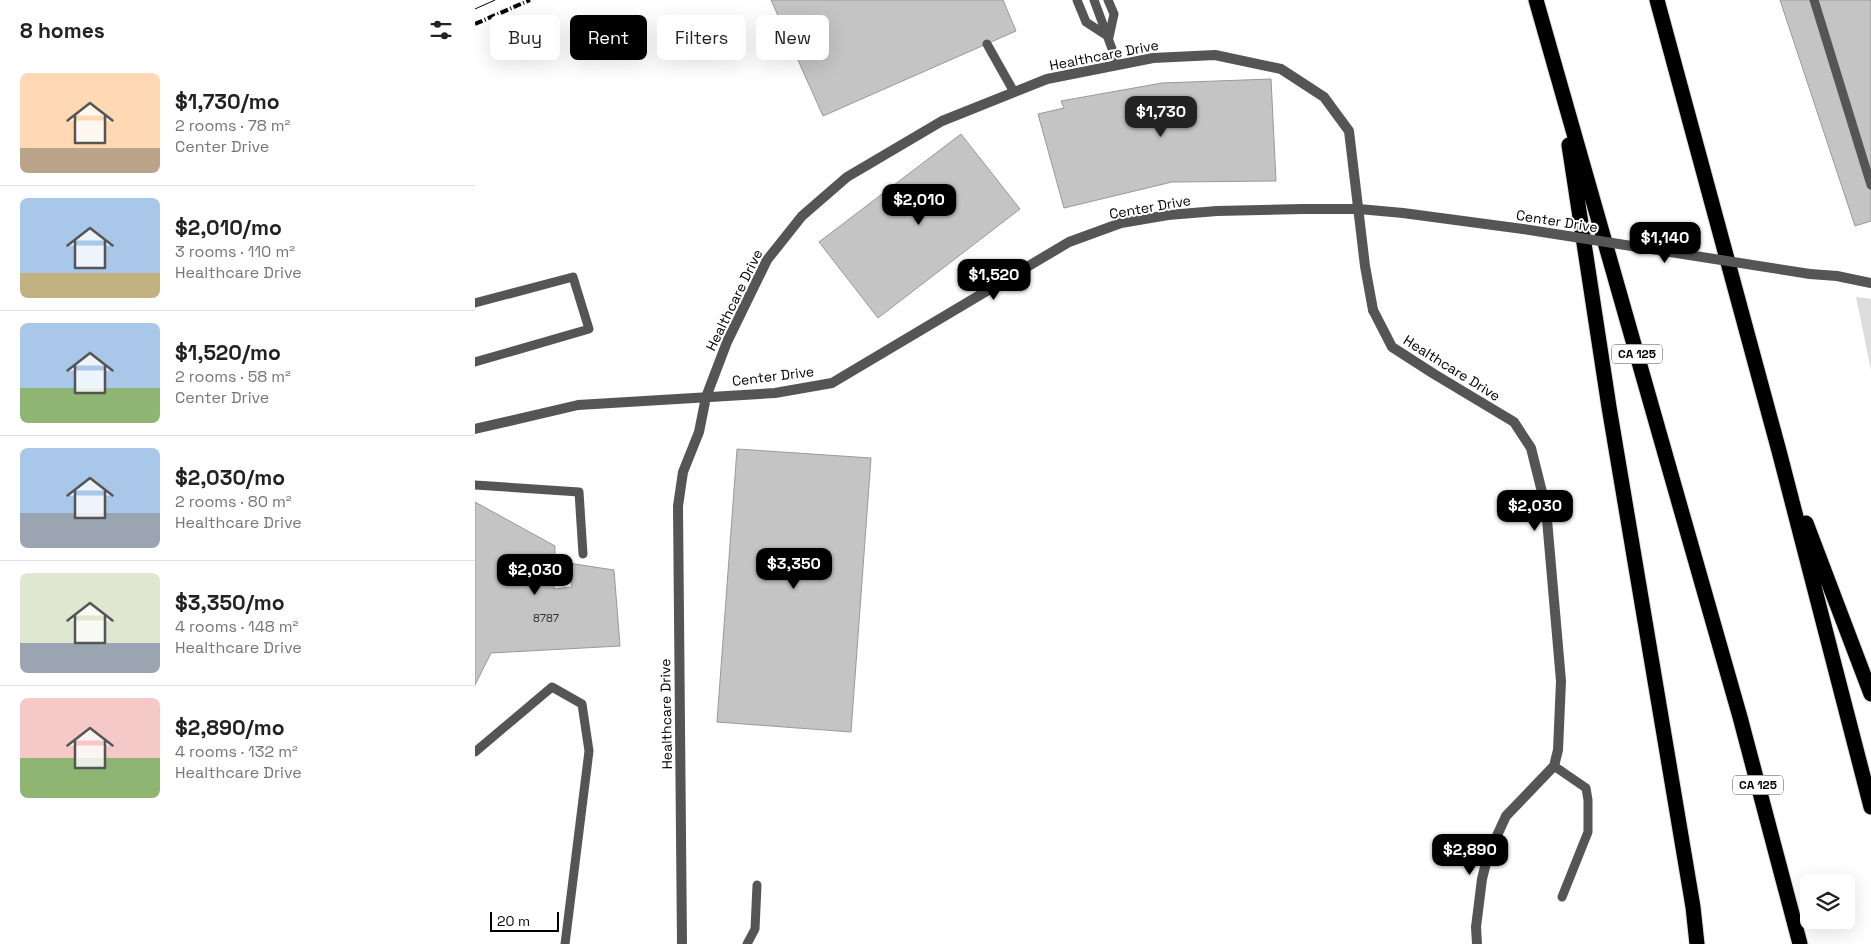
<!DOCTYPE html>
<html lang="en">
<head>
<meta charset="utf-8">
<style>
  body { margin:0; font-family:"Space Grotesk",sans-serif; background:#f2f2f2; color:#222; height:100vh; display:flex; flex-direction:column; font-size:19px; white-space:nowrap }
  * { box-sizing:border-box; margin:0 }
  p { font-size:16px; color:#767676 }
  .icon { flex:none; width:28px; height:28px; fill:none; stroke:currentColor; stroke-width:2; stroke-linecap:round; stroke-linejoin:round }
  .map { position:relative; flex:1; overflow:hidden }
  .details { display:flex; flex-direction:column; background:#fff; width:475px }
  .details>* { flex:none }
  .hud { position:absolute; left:15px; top:15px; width:475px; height:45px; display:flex; gap:10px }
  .buttons { position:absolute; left:1325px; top:874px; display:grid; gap:10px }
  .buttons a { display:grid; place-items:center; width:55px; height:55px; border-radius:8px; background:#fff; box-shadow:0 5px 20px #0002; font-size:25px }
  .scale { position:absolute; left:15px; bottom:12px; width:69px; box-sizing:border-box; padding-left:5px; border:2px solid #000; border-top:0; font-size:14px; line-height:18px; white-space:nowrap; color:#000; -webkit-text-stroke:4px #fff; paint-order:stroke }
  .price { position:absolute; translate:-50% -42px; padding:0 11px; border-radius:10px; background:#000; color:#fff; font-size:16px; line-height:32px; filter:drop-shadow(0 1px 2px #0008) }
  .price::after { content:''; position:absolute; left:50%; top:30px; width:15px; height:11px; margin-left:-8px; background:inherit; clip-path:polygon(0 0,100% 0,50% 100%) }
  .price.active { background:#222; color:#fff }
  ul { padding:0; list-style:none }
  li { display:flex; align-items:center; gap:15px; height:125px; padding:0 20px }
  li+li { border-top:1px solid #e0e0e0 }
  li span { display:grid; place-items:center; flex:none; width:140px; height:100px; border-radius:8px; color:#555 }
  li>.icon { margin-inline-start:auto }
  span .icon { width:60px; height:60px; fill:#fffc; stroke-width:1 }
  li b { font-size:21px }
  h2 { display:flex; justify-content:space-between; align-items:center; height:60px; padding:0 20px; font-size:21px }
  .pill { padding:0 18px; border-radius:8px; background:#fff; box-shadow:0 5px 20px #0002; font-size:18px; line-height:45px }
  .pill.active { background:#000; color:#fff }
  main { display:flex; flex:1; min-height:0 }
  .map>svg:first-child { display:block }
  .green { fill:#dcdcdc }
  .building { fill:#c4c4c4; stroke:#999 }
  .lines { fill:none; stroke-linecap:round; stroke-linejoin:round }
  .motorway-casing { stroke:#dbdbdb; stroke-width:17 }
  .service { stroke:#555; stroke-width:9 }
  .minor { stroke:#555; stroke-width:10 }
  .tertiary { stroke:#555; stroke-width:10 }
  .motorway { stroke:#000; stroke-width:15 }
  .tram { stroke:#000; stroke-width:1 }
  .rail { stroke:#000; stroke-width:4; stroke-dasharray:8 2.5 1 2.5; stroke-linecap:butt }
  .tertiary-bridge { stroke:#555; stroke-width:10 }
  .labels { text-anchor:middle; stroke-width:4; stroke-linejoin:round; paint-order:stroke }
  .number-label { font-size:11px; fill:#313131 }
  .shield { fill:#fff; stroke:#4c4c4c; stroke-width:1 }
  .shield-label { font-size:12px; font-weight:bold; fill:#000 }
  .street-label { font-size:14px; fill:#000; stroke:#fff }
</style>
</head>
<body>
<main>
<section class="details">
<h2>8 homes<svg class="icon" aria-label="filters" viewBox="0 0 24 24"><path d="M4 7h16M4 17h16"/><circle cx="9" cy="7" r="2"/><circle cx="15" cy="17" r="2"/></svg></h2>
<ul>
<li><span style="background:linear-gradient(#ffd9b3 75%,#b9a48a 0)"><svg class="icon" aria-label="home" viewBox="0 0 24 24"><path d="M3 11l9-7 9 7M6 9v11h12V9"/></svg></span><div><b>$1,730/mo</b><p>2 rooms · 78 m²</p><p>Center Drive</p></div></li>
<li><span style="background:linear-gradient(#a9c7e8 75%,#c2b280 0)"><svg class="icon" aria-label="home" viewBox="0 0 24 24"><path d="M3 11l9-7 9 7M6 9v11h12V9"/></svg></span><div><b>$2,010/mo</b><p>3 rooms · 110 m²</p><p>Healthcare Drive</p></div></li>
<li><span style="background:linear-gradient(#a9c7e8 65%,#8fb573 0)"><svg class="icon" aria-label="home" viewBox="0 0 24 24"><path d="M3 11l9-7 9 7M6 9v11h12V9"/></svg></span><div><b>$1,520/mo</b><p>2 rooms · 58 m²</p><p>Center Drive</p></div></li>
<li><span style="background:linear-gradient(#a9c7e8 65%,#9aa5b1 0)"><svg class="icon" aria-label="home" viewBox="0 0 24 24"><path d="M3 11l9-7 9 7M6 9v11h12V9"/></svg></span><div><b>$2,030/mo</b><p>2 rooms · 80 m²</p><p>Healthcare Drive</p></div></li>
<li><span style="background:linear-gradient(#dfe7d0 70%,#9aa5b1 0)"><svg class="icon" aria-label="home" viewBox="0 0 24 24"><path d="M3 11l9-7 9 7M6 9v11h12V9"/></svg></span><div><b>$3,350/mo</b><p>4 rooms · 148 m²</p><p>Healthcare Drive</p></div></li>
<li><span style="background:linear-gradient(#f6c9c9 60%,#8fb573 0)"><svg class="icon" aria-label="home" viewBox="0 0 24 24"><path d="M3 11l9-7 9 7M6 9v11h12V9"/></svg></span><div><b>$2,890/mo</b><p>4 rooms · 132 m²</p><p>Healthcare Drive</p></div></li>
</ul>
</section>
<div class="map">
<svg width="1396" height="944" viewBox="0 0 1396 944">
  <rect width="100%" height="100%" fill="#fff"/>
  <path class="green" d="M 1381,297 L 1396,299 L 1396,370 Z"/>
  <path class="building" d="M 296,0 L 528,0 L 541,31 L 348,116 Z
    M 1305,0 L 1396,0 L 1396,221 L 1380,226 Z
    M 796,79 L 801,181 L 697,182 L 589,208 L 563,114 L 589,108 L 586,101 L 687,83 Z
    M 486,134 L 545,209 L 403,318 L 344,242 Z
    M 262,449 L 396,458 L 376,732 L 242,722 Z
    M 0,502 L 80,546 L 79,589 L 97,587 L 93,563 L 139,570 L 145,646 L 16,653 L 0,685 Z"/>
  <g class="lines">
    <g class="motorway-casing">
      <path id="motorway" d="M 1061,0 L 1265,717 L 1325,944
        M 1182,0 L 1304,451 L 1396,807
        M 1094,145 L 1134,407 L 1218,907 L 1222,944
        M 1331,523 L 1396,694"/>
    </g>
    <path class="service" d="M 602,0 L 611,22 L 634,37
      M 619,0 L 643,65
      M 633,0 L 639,14 L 634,37
      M 1339,0 L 1396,185
      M 512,44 L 539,92
      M 0,303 L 98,277 L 114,329 L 0,362
      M 0,485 L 104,492 L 108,554
      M 0,752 L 77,687 L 107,704 L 114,751 L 90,944
      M 1079,766 L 1111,788 L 1113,800 L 1113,832 L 1087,897
      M 272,944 L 280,929 L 282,885"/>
    <path class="minor" d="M 898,310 L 917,347 L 959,374 L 1039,422 L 1056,448 L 1071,508 L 1086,681 L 1083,750 L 1079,766 L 1031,816 L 1013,855 L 1007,879 L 1001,927 L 1002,944"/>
    <path class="tertiary" d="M 1335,274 L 1362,276 L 1396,283
      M 0,429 L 103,405 L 300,393 L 357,383 L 594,242 L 646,223 L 693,215 L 742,211 L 828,209 L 884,209 L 928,213 L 1048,229
      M 207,944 L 203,506 L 208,472 L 224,432 L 231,397 L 252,342 L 292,260 L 327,216 L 372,177 L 467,121 L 572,79 L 678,58 L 740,55 L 806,69 L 849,97 L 874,131 L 890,266 L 898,310"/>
    <use href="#motorway" class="motorway"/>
    <path class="tram" d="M 0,9 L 20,0"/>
    <path class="rail" d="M 0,24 L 55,0"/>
    <path class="tertiary-bridge" d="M 1048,229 L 1335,274"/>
  </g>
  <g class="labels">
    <g class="number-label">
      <text x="71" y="622">8787</text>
    </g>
    <g class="shield">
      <rect x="1137" y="344.5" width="50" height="19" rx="4"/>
      <rect x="1258" y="775.5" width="50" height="19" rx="4"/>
    </g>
    <g class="shield-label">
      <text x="1162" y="358">CA 125</text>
      <text x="1283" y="789">CA 125</text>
    </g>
    <g class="street-label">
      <text transform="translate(629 55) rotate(-11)" y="5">Healthcare Drive</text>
      <text transform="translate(675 207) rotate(-10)" y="5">Center Drive</text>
      <text transform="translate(1082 221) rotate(9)" y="5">Center Drive</text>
      <text transform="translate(259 300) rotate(-64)" y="5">Healthcare Drive</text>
      <text transform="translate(977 368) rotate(32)" y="5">Healthcare Drive</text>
      <text transform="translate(298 376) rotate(-7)" y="5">Center Drive</text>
      <text transform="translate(191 714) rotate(-91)" y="5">Healthcare Drive</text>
    </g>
  </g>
</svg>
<div class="buttons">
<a><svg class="icon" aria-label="layers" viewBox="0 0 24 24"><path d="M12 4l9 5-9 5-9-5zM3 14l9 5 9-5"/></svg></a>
</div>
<div class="scale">20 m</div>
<b class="price active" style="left:686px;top:138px">$1,730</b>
<b class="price" style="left:444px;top:226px">$2,010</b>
<b class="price" style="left:1190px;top:264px">$1,140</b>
<b class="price" style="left:519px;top:301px">$1,520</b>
<b class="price" style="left:1060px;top:532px">$2,030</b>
<b class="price" style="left:319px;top:590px">$3,350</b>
<b class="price" style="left:60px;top:596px">$2,030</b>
<b class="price" style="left:995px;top:876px">$2,890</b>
<div class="hud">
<a class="pill">Buy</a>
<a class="pill active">Rent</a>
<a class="pill">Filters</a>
<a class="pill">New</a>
</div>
</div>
</main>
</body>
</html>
